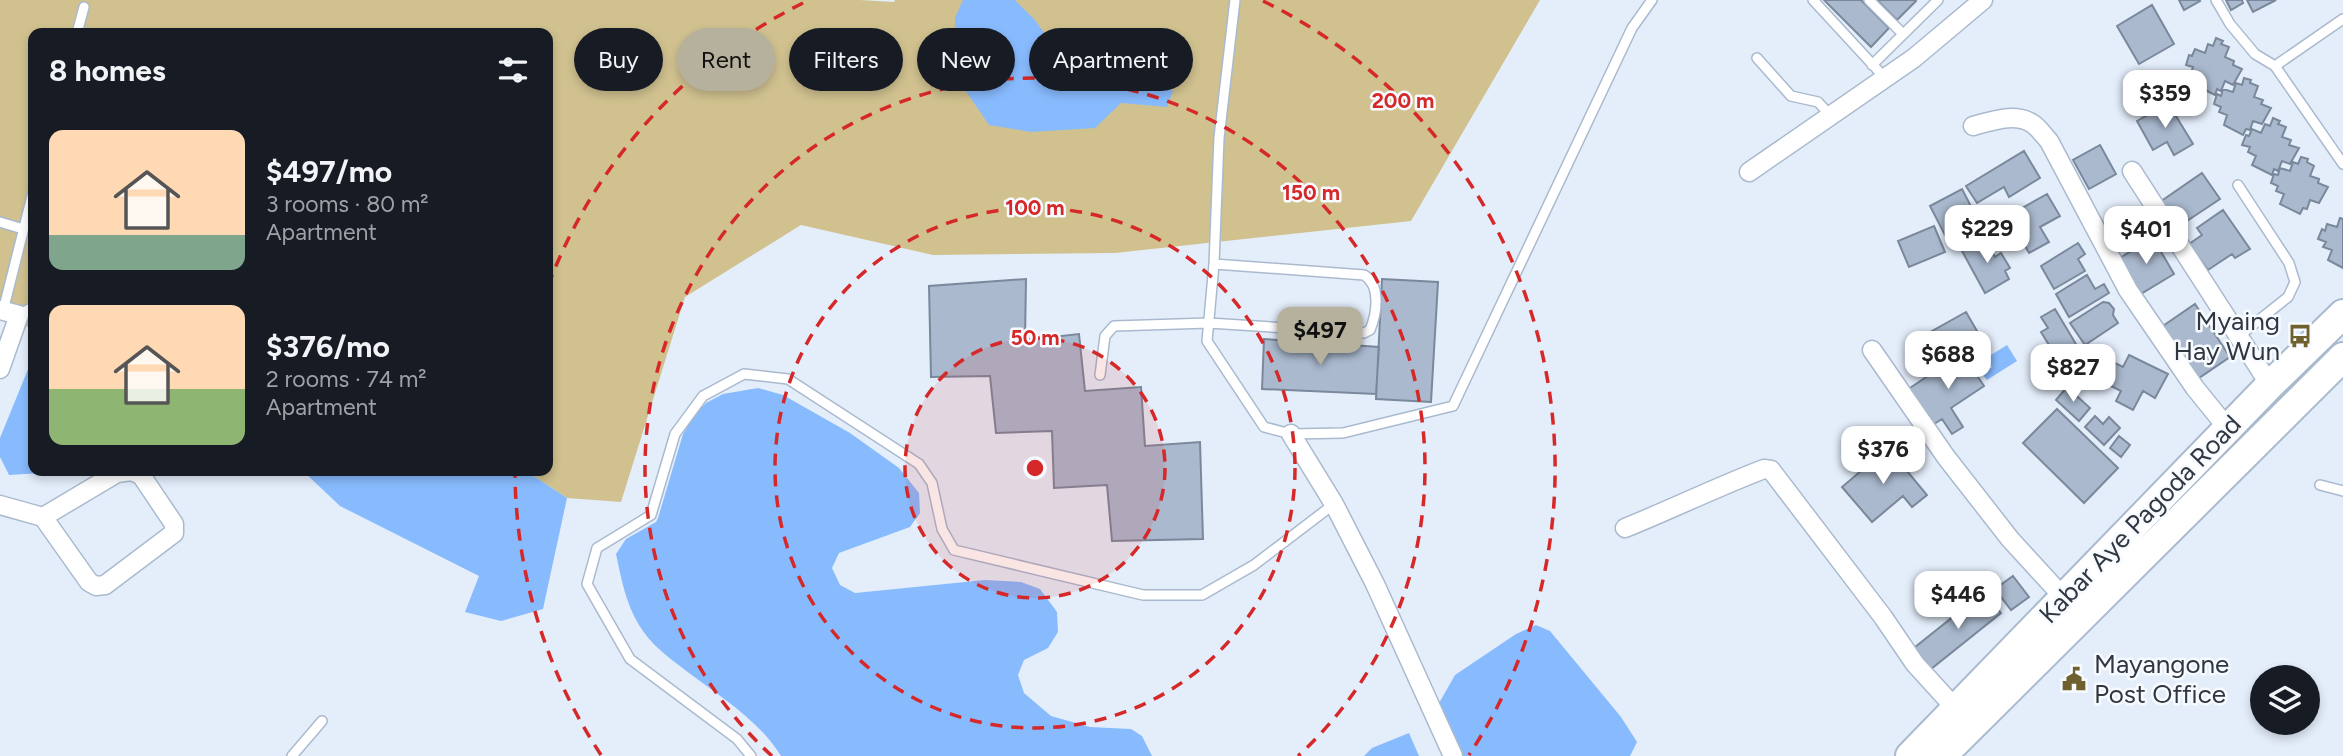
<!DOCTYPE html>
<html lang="en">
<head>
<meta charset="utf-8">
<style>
  body { margin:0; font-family:Figtree,sans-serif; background:#20242c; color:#f1f3f6; height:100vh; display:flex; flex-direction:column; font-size:26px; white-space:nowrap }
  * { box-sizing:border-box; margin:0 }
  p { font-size:23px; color:#9ea1a6 }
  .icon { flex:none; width:38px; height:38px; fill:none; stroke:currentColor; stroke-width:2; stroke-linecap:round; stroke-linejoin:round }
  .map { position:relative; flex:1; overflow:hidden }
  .drawer { position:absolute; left:28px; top:28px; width:525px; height:448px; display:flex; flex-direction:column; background:#171b24; border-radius:14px; box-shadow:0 4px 10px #0003 }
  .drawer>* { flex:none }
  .hud { position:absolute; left:574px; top:28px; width:665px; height:63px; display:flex; gap:14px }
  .buttons { position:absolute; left:2250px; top:665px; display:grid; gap:14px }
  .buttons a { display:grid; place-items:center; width:70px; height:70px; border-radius:50%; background:#171b24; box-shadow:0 4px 10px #0003; font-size:35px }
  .price { position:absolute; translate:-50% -60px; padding:0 16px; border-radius:14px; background:#fff; color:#222; font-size:23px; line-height:46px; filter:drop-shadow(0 2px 4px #0008) }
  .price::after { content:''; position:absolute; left:50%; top:42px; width:21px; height:16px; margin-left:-10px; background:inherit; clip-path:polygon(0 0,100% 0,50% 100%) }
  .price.current { background:#b6b19c; color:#111 }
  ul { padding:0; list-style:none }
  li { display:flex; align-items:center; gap:21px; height:175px; padding:0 21px }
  li span { display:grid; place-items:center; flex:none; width:196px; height:140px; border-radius:14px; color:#555 }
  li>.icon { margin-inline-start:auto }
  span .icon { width:84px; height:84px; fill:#fffc; stroke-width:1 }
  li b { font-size:30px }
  h2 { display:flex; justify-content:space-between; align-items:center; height:84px; padding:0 21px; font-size:30px }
  .pill { padding:0 24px; border-radius:32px; background:#171b24; box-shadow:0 4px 10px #0003; font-size:24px; line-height:63px }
  .pill.current { background:#b6b19c; color:#111 }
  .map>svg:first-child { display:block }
  .green { fill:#d0c18f }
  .water { fill:#88bbfe }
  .building { fill:#aab9ce; stroke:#7a889b; stroke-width:2 }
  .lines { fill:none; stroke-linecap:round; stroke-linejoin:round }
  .service-casing { stroke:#aabace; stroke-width:12 }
  .minor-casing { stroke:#aabace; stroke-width:21 }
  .primary-casing { stroke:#aabace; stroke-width:32 }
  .service { stroke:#fff; stroke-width:9 }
  .minor { stroke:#fff; stroke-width:18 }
  .primary { stroke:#fff; stroke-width:28 }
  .ring { fill:none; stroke:#d62828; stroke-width:3.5; stroke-dasharray:12 9 }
  .labels { text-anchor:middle; stroke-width:5; stroke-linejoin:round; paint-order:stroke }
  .poi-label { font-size:26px; fill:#313740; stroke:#f7fbff; text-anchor:end }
  .street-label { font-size:26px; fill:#313740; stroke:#f7fbff }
  .centre { fill:#d62828; stroke:#f7fbff; stroke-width:3.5 }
  .ring-label { font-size:21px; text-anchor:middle; font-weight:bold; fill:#d62828; stroke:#f7fbff; stroke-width:5; stroke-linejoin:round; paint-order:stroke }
</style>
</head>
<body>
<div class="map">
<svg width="2343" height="756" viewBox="0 0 2343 756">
  <rect width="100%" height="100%" fill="#e4eefb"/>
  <path class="green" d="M 0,0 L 860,0 L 894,2 L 895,0 L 1540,0 L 1411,221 L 1115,253 L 933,255 L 801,225 L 685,297 L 621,502 L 567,498 L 526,471 L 548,471 L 548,33 L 33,33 L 33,328 L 0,319 Z"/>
  <path class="water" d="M 963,0 L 1015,0 L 1035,20 L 1058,53 L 1073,67 L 1107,88 L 1166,86 L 1173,91 L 1167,107 L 1121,103 L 1095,128 L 1031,132 L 989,125 L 955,75 L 955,18 Z
    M 2007,345 L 2017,361 L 1987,380 L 1982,374 L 1992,367 L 1986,358 Z
    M 33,357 L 33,471 L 48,471 L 42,473 L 9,475 L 0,457 L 0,438 Z
    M 758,388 L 783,395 L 850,433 L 899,468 L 919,493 L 920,513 L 910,527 L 839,553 L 832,568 L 840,585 L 855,593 L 985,580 L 1021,582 L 1040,589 L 1057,612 L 1058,632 L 1048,648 L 1024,660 L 1018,675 L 1024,693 L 1051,716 L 1090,727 L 1131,729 L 1142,736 L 1152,756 L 781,756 C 758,719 719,696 685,670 C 668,657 650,644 639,625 C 626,604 621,578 616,554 L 626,539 L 656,522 L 658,518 L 683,434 L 694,415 L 706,403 L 723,394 Z
    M 303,471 L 526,471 L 567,498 L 543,609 L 501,621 L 465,612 L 479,576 L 340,506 Z
    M 1536,625 L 1550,631 L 1621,717 L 1637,742 L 1630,756 L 1451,756 L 1434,712 L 1455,675 L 1516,634 Z
    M 1409,733 L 1419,756 L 1364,756 L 1372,748 Z"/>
  <path class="building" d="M 1824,0 L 1861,0 L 1889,28 L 1871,47 Z
    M 1877,0 L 1915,0 L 1916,1 L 1897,20 Z
    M 2179,0 L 2199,0 L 2200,1 L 2184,10 Z
    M 2226,0 L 2242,0 L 2243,3 L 2231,10 Z
    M 2247,0 L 2276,0 L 2253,12 Z
    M 2152,5 L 2174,44 L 2139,64 L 2117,26 Z
    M 2216,38 L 2223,41 L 2221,44 L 2229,47 L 2225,57 L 2234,61 L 2233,65 L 2242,69 L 2233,85 L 2225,81 L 2221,91 L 2217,89 L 2215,95 L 2195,85 L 2199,76 L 2191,73 L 2193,67 L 2186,65 L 2189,55 L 2192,56 L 2195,49 L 2205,53 L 2208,44 L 2213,46 Z
    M 2244,78 L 2251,80 L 2250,83 L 2258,86 L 2254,97 L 2263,100 L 2261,104 L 2271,108 L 2262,124 L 2253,121 L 2250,130 L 2246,129 L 2243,135 L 2224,125 L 2227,115 L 2219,112 L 2221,107 L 2214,104 L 2217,94 L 2221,96 L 2223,89 L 2233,92 L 2236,83 L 2242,85 Z
    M 2168,103 L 2193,144 L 2174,155 L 2167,142 L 2153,150 L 2137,121 Z
    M 2273,118 L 2280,121 L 2278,124 L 2286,127 L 2282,137 L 2291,140 L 2289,145 L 2299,148 L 2290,164 L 2282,161 L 2278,171 L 2274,169 L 2272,175 L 2252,165 L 2256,156 L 2248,152 L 2250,147 L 2242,145 L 2246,135 L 2249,136 L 2252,129 L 2261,133 L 2265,124 L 2270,126 Z
    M 2100,145 L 2116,174 L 2089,189 L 2073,160 Z
    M 2024,151 L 2040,178 L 2009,197 L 2004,187 L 1977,203 L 1966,186 Z
    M 2301,157 L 2308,159 L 2307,162 L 2314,166 L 2310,176 L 2319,179 L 2318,183 L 2328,187 L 2319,203 L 2310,200 L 2307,209 L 2303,208 L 2300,214 L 2280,204 L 2284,194 L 2276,191 L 2278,186 L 2271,183 L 2274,174 L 2278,175 L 2280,168 L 2290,171 L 2293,162 L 2298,164 Z
    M 2202,173 L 2220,199 L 2175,229 L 2157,204 Z
    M 1962,189 L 1979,222 L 1947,239 L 1930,206 Z
    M 2047,194 L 2060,216 L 2040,227 L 2049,242 L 2029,253 L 2008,216 Z
    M 2132,209 L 2146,235 L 2115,252 L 2100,226 Z
    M 2223,210 L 2250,249 L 2235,258 L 2232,254 L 2208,270 L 2189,244 L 2202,235 L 2197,228 Z
    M 2340,218 L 2343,219 L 2343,268 L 2328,260 L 2332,250 L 2323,247 L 2326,242 L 2318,239 L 2322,229 L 2325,231 L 2327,224 L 2337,227 Z
    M 1934,226 L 1945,252 L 1909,267 L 1898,241 Z
    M 1985,238 L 1995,257 L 2001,253 L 2010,268 L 2005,271 L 2009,279 L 1985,293 L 1962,251 Z
    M 2153,238 L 2174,274 L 2139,295 L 2118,259 Z
    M 2078,243 L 2085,254 L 2078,259 L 2085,271 L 2054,289 L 2041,266 Z
    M 2087,275 L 2095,289 L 2104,284 L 2109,293 L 2069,317 L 2056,294 Z
    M 1026,279 L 1025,340 L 1079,334 L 1085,391 L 1141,387 L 1145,446 L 1200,442 L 1203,539 L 1112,541 L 1107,485 L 1054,488 L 1052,431 L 996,433 L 990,376 L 931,377 L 929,286 Z
    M 1382,279 L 1438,282 L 1431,402 L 1376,399 Z
    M 2103,302 L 2109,303 L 2114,309 L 2113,315 L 2118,323 L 2085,345 L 2070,323 Z
    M 2195,304 L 2230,357 L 2196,380 L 2160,328 Z
    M 2055,309 L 2077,346 L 2057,358 L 2041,332 L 2048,328 L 2041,317 Z
    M 1966,312 L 1981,338 L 1933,366 L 1918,339 Z
    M 1264,339 L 1379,347 L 1376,394 L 1262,389 Z
    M 1980,353 L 1989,366 L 1976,374 L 1984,386 L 1951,408 L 1963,427 L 1952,434 L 1942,419 L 1931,426 L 1907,390 L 1950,361 L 1956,369 Z
    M 2129,355 L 2168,374 L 2155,398 L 2143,391 L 2133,410 L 2116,401 L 2121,391 L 2099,380 L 2109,360 L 2123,367 Z
    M 2067,387 L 2090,408 L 2079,421 L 2056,400 Z
    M 2057,409 L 2118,468 L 2084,503 L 2023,443 Z
    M 2095,416 L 2103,424 L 2109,417 L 2120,428 L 2104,445 L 2085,427 Z
    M 2119,436 L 2130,445 L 2121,457 L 2110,448 Z
    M 1888,448 L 1927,495 L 1912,507 L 1903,496 L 1872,522 L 1842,487 Z
    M 2013,576 L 2029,597 L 2011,610 L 1995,589 Z
    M 1984,592 L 2001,613 L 1931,669 L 1914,648 Z"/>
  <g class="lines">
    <g class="service-casing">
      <path id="service" d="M 1235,0 L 1219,138 L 1214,264 L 1207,341 L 1264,427 L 1291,434 L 1343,433 L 1453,406 L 1632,28 L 1652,0
        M 1813,0 L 1885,78
        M 1869,0 L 1903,34
        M 2216,0 L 2230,24 L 2255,54 L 2275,66
        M 2343,19 L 2275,66 L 2343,164
        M 77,33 L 84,7
        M 1757,58 L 1791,96 L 1818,102 L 1831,116
        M 1872,65 L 1938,0
        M 2238,185 L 2289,263 L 2295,282 L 2288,297 L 2239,336
        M 0,222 L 23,229
        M 3,311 L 33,192
        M 19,315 L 33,307
        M 1100,375 L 1105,336 L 1114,326 L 1209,323 L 1364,333 L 1370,330 C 1377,313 1381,285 1364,275 L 1214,264
        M 2320,485 L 2343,491
        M 292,756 L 322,721
        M 751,756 L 737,739 L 630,659 L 587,584 L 597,548 L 651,515 L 675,434 L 703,396 L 744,374 L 788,379 L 919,464 L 932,483 L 942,529 L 954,550 L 1143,595 L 1202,595 L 1254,565 L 1334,504"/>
    </g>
    <g class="minor-casing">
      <path id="minor" d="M 1973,126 C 1992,121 2015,112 2033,124 C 2039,128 2044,136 2049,141 L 2128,290 L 2195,388 L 2229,430
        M 2132,171 L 2270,385
        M 1749,172 L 1914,58 L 1983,0
        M 0,310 L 19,315 L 0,369
        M 1872,350 L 1946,457 L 2010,539 L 2064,598
        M 1291,434 L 1334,504 L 1375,584 L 1453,756
        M 131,471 L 141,475 L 174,524 L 174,533 L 105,585 L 96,586 L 89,582 L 43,517 L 117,473 Z
        M 0,505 L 43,517
        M 1625,528 C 1672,509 1717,487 1764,469 L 1771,470 L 1883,617 L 1915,664 L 1956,709"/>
    </g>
    <g class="primary-casing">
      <path id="primary" d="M 1910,756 L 2270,385 L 2343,314
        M 1942,756 L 2343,357"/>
    </g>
    <use href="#service" class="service"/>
    <use href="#minor" class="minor"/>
    <use href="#primary" class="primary"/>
  </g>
  <circle cx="1035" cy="468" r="130" fill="#d62828" fill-opacity=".12"/>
  <g class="ring">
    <circle cx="1035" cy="468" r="130"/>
    <circle cx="1035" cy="468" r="260"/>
    <path d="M772 756A390 390 0 1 1 1298 756"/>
    <path d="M601 755A520 520 0 0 1 515 473M548 286A520 520 0 0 1 807 1M1263 1A520 520 0 0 1 1469 755"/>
  </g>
  <defs>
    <g id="bus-bare" transform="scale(1.89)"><path d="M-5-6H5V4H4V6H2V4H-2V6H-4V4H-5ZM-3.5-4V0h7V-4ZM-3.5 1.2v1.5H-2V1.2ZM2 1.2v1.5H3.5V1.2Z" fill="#6f612e" stroke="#f7fbff" stroke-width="2.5" paint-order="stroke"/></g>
    <g id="civic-bare" transform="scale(1.89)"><path d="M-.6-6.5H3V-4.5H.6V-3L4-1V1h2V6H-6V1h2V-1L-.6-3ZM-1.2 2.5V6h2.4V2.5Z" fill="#6f612e" stroke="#f7fbff" stroke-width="2.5" paint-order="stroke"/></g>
  </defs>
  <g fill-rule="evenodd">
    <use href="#bus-bare" x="2300" y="336"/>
    <use href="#civic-bare" x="2074" y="679"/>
  </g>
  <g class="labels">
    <g class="poi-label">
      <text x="2280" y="330">Myaing<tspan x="2280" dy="30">Hay Wun</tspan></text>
      <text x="2094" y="673" text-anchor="start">Mayangone<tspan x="2094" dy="30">Post Office</tspan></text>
    </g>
    <g class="street-label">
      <text transform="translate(2140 519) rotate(-46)" y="9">Kabar Aye Pagoda Road</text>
    </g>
  </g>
  <circle cx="1035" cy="468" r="10" class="centre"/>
  <g class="ring-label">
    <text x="1403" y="108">200 m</text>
    <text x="1311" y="200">150 m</text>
    <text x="1035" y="215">100 m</text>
    <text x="1035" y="345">50 m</text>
  </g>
</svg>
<div class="buttons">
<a><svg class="icon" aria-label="layers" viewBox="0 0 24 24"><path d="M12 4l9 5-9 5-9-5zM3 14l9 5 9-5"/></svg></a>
</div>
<b class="price" style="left:2165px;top:130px">$359</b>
<b class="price" style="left:1987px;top:265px">$229</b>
<b class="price" style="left:2146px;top:266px">$401</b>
<b class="price current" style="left:1320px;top:367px">$497</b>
<b class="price" style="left:1948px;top:391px">$688</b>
<b class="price" style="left:2073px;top:404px">$827</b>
<b class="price" style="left:1883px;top:486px">$376</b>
<b class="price" style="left:1958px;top:631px">$446</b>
<div class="hud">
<a class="pill">Buy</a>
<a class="pill current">Rent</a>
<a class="pill">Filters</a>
<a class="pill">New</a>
<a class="pill">Apartment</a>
</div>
<section class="drawer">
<h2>8 homes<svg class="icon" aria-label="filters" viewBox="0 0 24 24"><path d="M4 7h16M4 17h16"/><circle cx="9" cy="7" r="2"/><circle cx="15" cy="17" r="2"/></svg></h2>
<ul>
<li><span style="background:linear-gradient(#ffd9b3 75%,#7fa58c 0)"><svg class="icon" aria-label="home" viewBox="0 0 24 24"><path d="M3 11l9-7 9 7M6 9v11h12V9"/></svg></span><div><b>$497/mo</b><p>3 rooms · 80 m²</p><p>Apartment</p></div></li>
<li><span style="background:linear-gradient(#ffd9b3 60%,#8fb573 0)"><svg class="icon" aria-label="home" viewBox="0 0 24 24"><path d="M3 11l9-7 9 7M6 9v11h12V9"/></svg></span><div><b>$376/mo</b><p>2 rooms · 74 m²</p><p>Apartment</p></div></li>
</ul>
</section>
</div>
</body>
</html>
